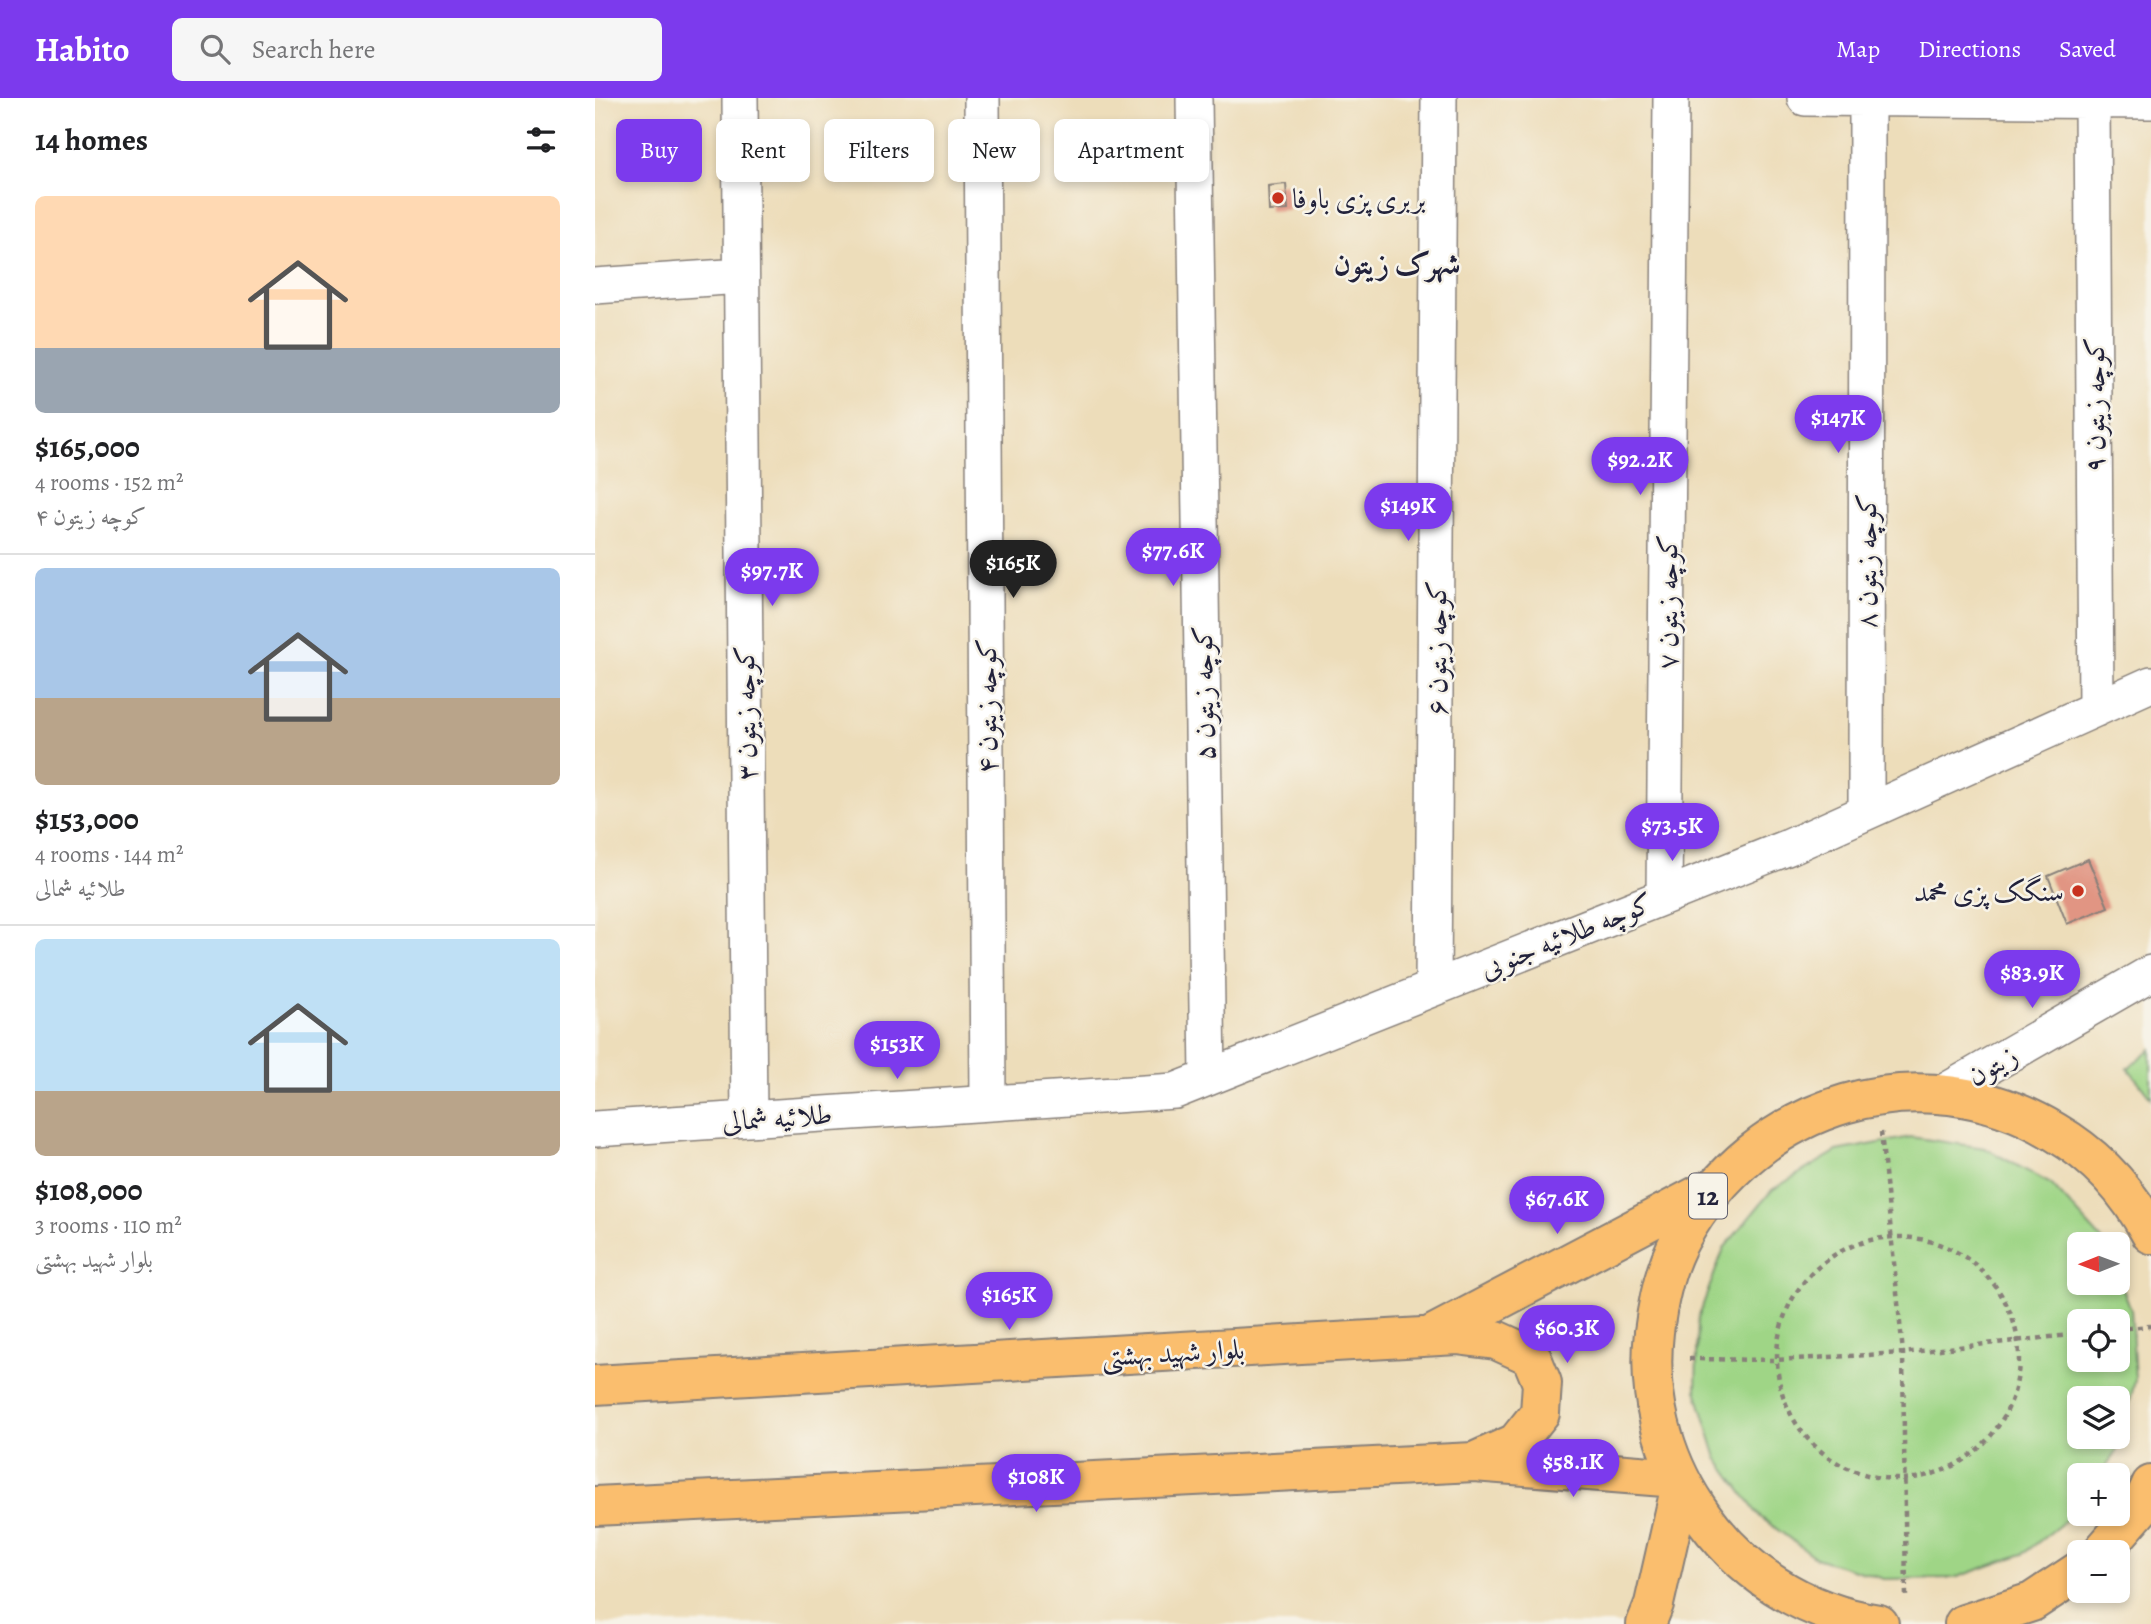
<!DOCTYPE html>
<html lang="en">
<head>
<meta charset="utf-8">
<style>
  body { margin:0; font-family:Alegreya,Amiri,serif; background:#f6f6f6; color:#202124; height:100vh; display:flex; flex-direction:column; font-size:26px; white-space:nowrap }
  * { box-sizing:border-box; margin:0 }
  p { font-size:23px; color:#757577 }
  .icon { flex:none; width:38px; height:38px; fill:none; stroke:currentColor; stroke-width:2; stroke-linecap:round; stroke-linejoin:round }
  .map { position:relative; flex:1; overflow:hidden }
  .panel { display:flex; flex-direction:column; background:#fff; width:595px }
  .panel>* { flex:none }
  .guide { position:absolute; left:21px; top:21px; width:665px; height:63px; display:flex; gap:14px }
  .needle { width:46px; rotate:269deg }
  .tools { position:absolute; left:1472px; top:1134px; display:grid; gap:14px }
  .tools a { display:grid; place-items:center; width:63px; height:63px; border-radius:10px; background:#fff; box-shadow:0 4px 10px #0003; font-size:35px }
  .price { position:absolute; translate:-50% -60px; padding:0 16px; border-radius:24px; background:#7c3aed; color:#fff; font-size:23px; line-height:46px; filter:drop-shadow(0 2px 4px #0008) }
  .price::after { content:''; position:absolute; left:50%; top:42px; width:21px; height:16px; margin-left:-10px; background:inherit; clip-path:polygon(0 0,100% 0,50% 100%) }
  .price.selected { background:#222; color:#fff }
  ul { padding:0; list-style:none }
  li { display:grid; align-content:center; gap:14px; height:371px; padding:0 35px }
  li+li { border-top:2px solid #e0e0e0 }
  li span { display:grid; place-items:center; height:217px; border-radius:10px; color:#555 }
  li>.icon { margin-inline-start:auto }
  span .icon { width:126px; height:126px; fill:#fffc; stroke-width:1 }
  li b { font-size:30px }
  h2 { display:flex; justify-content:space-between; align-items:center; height:84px; padding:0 35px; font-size:30px }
  .tag { padding:0 24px; border-radius:10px; background:#fff; box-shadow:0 4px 10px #0003; font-size:24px; line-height:63px }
  .tag.selected { background:#7c3aed; color:#fff }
  header { display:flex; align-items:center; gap:42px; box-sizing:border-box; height:98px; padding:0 35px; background:#7c3aed; color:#fff }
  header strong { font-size:33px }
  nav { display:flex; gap:38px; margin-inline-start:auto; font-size:24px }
  .search { width:490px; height:63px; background:#f6f6f6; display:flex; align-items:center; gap:18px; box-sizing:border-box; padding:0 24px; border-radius:10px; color:#757577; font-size:26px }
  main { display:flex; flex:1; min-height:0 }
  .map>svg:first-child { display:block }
  .green { fill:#9fd586; stroke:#607c60; stroke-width:2; fill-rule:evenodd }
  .building { fill:#e19583 }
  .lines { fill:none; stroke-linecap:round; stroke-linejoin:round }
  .minor-casing { stroke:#88807a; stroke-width:38 }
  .major-casing { stroke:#88807a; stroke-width:42 }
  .path { stroke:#88807a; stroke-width:4.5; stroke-dasharray:5 5; stroke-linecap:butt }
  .minor { stroke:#fff; stroke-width:35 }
  .major { stroke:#fabe6e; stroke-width:38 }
  .poi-dot { fill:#c8321e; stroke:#f7f3e8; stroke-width:2.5 }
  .labels { text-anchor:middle; stroke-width:5; stroke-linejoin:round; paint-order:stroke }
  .shield { fill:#f7f3e8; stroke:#62616f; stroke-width:2 }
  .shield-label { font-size:26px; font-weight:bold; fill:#22223b }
  .poi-label { font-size:28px; fill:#22223b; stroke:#f7f3e8; text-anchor:start }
  .street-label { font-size:28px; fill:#22223b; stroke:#f7f3e8 }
  .neighbourhood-label { font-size:30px; font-weight:bold; fill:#22223b; stroke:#f7f3e8 }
</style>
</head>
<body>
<header>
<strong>Habito</strong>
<div class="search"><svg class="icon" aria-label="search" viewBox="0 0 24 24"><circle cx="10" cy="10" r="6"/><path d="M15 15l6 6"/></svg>Search here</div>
<nav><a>Map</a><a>Directions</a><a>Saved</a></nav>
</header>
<main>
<section class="panel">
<h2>14 homes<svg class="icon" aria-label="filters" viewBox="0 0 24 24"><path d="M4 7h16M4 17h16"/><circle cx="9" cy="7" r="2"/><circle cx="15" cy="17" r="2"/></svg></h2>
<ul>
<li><span style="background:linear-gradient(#ffd9b3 70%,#9aa5b1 0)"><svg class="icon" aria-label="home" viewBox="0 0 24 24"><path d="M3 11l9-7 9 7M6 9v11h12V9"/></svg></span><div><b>$165,000</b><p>4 rooms · 152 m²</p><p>کوچه زیتون ۴</p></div></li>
<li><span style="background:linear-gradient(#a9c7e8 60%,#b9a48a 0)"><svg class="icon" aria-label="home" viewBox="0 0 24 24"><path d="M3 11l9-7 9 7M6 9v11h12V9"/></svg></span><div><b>$153,000</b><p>4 rooms · 144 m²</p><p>طلائیه شمالی</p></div></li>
<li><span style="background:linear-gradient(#bfe0f5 70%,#b9a48a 0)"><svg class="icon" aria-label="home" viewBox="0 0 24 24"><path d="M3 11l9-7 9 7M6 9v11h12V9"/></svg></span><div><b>$108,000</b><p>3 rooms · 110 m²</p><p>بلوار شهید بهشتی</p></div></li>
</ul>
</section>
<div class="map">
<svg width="1556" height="1526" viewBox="0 0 1556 1526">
  <rect width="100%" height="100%" fill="#f7f3e8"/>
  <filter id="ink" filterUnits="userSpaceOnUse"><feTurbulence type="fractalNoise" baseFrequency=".0143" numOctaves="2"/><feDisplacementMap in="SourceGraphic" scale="14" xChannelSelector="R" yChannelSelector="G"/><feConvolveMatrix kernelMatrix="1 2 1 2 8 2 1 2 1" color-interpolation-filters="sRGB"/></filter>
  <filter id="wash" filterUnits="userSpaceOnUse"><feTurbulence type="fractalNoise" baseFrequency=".00686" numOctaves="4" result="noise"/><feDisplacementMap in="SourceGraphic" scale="28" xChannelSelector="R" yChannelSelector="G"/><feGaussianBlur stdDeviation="1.57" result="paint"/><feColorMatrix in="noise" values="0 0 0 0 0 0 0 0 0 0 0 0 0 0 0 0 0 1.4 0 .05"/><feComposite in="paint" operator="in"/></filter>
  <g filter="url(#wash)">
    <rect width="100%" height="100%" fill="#edddba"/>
    <path class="green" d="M 1556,951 L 1556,1000 L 1533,970 Z
      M 1316,1039 L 1390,1050 L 1456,1086 L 1507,1142 L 1509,1146 L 1484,1146 L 1484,1185 L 1522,1185 L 1523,1179 L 1536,1211 L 1540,1283 L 1522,1352 L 1506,1377 L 1484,1377 L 1484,1412 L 1428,1456 L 1360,1480 L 1289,1481 L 1221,1460 L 1164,1418 L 1122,1360 L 1101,1292 L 1103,1220 L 1129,1150 L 1177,1092 L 1242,1053 ZM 1484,1223 L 1522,1223 L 1522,1262 L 1484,1262 ZM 1484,1300 L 1522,1300 L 1522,1339 L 1484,1339 Z"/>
    <g id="blocks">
      <path class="building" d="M 691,86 L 693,112 L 674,113 L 673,88 Z
        M 1493,761 L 1513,809 L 1472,826 L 1453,778 Z"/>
    </g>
  </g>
  <g filter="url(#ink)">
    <use href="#blocks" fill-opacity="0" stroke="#88807a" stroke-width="2"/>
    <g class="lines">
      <g class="minor-casing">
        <path id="minor" d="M 145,0 L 154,1021
          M 387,0 L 393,1005
          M 599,0 L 613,980
          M 1210,0 L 1556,3
          M 1497,3 L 1501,611
          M 0,188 L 146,178
          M 1271,714 L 1272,1
          M 1069,798 L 1076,0
          M 838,890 L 844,0
          M 1346,996 L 1556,875
          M 0,1031 L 580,993 L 1194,749 L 1556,586"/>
      </g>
      <g class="major-casing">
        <path id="major" d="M 837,1237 L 1115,1091
          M 0,1287 L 862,1237 L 901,1242 L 936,1258 L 947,1285 L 945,1315 L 921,1345 L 879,1364
          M 0,1408 L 879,1364 L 1082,1380
          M 1507,1454 L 1546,1409 L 1556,1387
          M 1051,1526 L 1059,1506 L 1086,1387
          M 1284,1526 C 1208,1515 1144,1473 1102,1410 C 1067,1357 1052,1296 1059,1234 C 1063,1202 1070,1168 1086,1140 C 1161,1004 1325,953 1460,1034 C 1501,1058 1534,1094 1556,1136
          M 1369,1526 L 1437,1504 L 1484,1473"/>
      </g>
      <path class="path" d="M 1286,1034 L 1308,1255 L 1311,1501
        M1182 1260a121 121 0 1 1 242 0a121 121 0 1 1-242 0Z
        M 1522,1231 L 1556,1228
        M 1094,1261 L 1181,1262 L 1308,1255 L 1484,1236"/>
      <use href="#minor" class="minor"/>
      <use href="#major" class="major"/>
    </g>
  </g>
  <g class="poi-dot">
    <circle cx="683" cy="100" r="7"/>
    <circle cx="1483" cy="793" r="7"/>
  </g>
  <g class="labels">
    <rect class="shield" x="1094" y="1075.5" width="38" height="45" rx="5"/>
    <g class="shield-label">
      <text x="1113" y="1107">12</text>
    </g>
    <g class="poi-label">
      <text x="697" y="110">بربری پزی باوفا</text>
      <text x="1469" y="803" text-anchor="end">سنگک پزی محمد</text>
    </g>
    <g class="street-label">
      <text transform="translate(1499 307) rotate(-90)" y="10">کوچه زیتون ۹</text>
      <text transform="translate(1271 463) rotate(-90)" y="10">کوچه زیتون ۸</text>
      <text transform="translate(1072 504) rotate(-90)" y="10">کوچه زیتون ۷</text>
      <text transform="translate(841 550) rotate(-90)" y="10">کوچه زیتون ۶</text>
      <text transform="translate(608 595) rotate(-91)" y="10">کوچه زیتون ۵</text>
      <text transform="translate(391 608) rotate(-90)" y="10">کوچه زیتون ۴</text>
      <text transform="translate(150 615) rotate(-91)" y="10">کوچه زیتون ۳</text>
      <text transform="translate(971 837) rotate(-22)" y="10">کوچه طلائیه جنوبی</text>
      <text transform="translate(1397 967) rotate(-30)" y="10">زيتون</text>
      <text transform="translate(182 1019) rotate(-4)" y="10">طلائیه شمالی</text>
      <text transform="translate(578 1254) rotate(-3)" y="10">بلوار شهید بهشتی</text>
    </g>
    <g class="neighbourhood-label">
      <text x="802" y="176">شهرک زیتون</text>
    </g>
  </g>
</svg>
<div class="tools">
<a><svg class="needle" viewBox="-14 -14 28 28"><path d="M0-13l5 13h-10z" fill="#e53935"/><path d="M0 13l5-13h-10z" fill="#757577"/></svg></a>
<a><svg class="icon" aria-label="locate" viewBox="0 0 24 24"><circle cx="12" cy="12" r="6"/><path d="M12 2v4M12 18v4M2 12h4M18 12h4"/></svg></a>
<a><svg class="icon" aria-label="layers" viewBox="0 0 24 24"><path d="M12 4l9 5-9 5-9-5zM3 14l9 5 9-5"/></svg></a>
<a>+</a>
<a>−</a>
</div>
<b class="price" style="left:1243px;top:357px">$147K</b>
<b class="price" style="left:1045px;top:399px">$92.2K</b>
<b class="price" style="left:813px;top:445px">$149K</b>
<b class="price" style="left:578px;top:490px">$77.6K</b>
<b class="price selected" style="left:418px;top:502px">$165K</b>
<b class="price" style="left:177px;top:510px">$97.7K</b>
<b class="price" style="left:1077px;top:765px">$73.5K</b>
<b class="price" style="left:1437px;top:912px">$83.9K</b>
<b class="price" style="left:302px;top:983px">$153K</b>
<b class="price" style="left:962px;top:1138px">$67.6K</b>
<b class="price" style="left:414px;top:1234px">$165K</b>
<b class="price" style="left:972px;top:1267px">$60.3K</b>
<b class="price" style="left:978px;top:1401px">$58.1K</b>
<b class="price" style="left:441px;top:1416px">$108K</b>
<div class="guide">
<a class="tag selected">Buy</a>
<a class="tag">Rent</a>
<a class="tag">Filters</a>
<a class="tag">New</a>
<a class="tag">Apartment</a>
</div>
</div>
</main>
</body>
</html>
